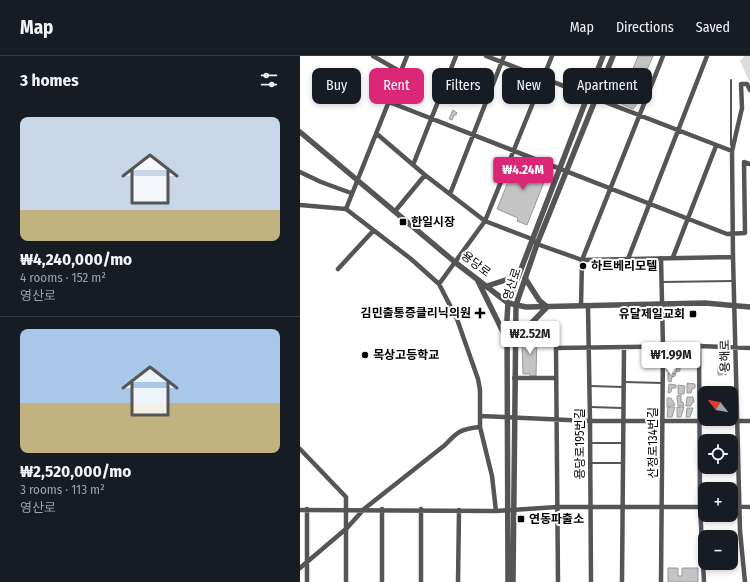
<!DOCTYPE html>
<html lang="en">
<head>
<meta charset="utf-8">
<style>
  body { margin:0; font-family:"Fira Sans Condensed","Noto Sans KR",sans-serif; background:#20242c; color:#f1f3f6; height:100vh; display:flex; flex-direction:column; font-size:15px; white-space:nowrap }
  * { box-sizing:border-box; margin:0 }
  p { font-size:13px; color:#9ea1a6 }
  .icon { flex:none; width:22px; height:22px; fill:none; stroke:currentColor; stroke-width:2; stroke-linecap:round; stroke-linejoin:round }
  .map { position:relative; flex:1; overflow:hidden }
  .drawer { display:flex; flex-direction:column; background:#171b24; width:300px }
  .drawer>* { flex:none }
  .banner { position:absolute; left:12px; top:12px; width:378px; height:36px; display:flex; gap:8px }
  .needle { width:26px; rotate:301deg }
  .fabs { position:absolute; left:398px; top:330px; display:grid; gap:8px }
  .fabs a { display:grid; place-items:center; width:40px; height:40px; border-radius:8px; background:#171b24; box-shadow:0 2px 6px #0003; font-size:20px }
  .price { position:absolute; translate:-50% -34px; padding:0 9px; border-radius:4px; background:#fff; color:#222; font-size:13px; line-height:26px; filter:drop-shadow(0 1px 2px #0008) }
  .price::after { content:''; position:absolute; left:50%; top:24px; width:12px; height:9px; margin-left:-6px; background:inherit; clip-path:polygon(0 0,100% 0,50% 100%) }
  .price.on { background:#db2777; color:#fff }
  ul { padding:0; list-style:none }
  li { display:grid; align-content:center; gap:8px; height:212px; padding:0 20px }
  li+li { border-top:1px solid #363941 }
  li span { display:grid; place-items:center; height:124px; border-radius:8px; color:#555 }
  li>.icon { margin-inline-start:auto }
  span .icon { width:72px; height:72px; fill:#fffc; stroke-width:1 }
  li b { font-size:17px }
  h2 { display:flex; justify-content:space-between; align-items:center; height:48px; padding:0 20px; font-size:17px }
  .chip { padding:0 14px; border-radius:8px; background:#171b24; box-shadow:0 2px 6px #0003; font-size:14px; line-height:36px }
  .chip.on { background:#db2777; color:#fff }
  header { display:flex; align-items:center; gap:24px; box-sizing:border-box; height:56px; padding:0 20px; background:#171b24; border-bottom:1px solid #363941 }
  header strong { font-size:19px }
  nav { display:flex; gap:22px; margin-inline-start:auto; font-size:14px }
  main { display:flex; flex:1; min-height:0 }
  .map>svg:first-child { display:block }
  .green { fill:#dcdcdc }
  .building { fill:#c4c4c4; stroke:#999 }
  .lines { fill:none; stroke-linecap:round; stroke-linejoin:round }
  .service { stroke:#555; stroke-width:2 }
  .minor { stroke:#555; stroke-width:4.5 }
  .tertiary { stroke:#555; stroke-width:5.5 }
  .poi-dot { fill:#000; stroke:#fff; stroke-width:1.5 }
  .labels { text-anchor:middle; stroke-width:4; stroke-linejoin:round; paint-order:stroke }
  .poi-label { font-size:12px; font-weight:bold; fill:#000; stroke:#fff; text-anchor:start }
  .street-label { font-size:12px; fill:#000; stroke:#fff }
</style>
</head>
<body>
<header>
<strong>Map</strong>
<nav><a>Map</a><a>Directions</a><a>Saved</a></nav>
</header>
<main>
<section class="drawer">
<h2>3 homes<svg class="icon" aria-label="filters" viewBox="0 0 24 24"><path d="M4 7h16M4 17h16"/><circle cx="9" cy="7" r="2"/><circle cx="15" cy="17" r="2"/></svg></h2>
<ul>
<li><span style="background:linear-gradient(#c9d6e8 75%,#c2b280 0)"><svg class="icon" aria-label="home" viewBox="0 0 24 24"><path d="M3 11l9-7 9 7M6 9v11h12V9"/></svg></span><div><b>₩4,240,000/mo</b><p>4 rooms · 152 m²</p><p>영산로</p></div></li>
<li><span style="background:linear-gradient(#a9c7e8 60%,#c2b280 0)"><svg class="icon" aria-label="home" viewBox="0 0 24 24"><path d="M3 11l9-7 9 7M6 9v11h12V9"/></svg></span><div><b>₩2,520,000/mo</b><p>3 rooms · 113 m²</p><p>영산로</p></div></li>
</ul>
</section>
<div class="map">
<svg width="450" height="526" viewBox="0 0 450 526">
  <rect width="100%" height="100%" fill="#fff"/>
  <path class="green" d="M 445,0 L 450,0 L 450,27 L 440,5 Z"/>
  <path class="building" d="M 338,0 L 353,0 L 346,16 L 344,15 L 338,28 L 343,30 L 343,32 L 335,51 L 333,53 L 315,45 L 317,42 L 315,41 L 318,32 L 325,33 Z
    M 153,54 L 157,57 L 156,59 L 154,59 L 152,64 L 149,63 Z
    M 217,104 L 248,116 L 227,169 L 217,165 L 218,162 L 197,153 Z
    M 233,276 L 237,280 L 236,320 L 230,320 L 230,318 L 223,318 L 222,287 Z
    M 377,305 L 384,305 L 383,309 L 380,309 L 380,315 L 376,316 Z
    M 369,306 L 373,306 L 372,311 L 375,311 L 374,315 L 367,315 Z
    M 418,310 L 424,311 L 422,319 L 418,319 Z
    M 425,311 L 429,311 L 426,319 L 424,318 Z
    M 368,317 L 376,317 L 375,320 L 372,321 L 371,326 L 368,325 Z
    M 387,327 L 395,328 L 395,332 L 392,333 L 391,337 L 387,337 Z
    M 369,328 L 376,329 L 376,332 L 372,332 L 371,336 L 368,337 Z
    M 378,329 L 385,330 L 384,338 L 378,338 Z
    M 402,331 L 410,331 L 408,335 L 402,337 Z
    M 402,338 L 405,338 L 405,348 L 402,347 Z
    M 381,339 L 381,346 L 383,346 L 384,350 L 378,350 L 377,340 Z
    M 387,341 L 393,341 L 394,346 L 392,347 L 391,350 L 386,350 Z
    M 367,342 L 371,342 L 375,349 L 367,351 Z
    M 368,351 L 375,351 L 372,361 L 367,361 Z
    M 377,351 L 384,351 L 381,361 L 377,361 Z
    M 387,352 L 393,352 L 390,361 L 386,361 Z
    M 368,512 L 378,512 L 378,520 L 382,520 L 382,512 L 398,512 L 398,526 L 368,526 Z"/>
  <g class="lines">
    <path class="service" d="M 431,24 L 431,89
      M 362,226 L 433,225
      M 324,326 L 362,327
      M 291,330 L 322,331
      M 291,351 L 322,352
      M 290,387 L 322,387
      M 290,407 L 322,407"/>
    <path class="minor" d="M 73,0 L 101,16
      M 186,0 L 432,95
      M 89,46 L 427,178 L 445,177 L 444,106 L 450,108
      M 77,78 L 125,119 L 185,165 L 232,183 L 237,188 L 282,204 L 433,201
      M 113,109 L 156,0
      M 0,116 L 21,126 L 51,137
      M 150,138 L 204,0
      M 0,149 L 46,153
      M 46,153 L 111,203 L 139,228 L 157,263 L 178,323 L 180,334 L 180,360 L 290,365 L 450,365
      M 46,153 L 107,0
      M 96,154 L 125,119
      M 373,201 L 416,90
      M 361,202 L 363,291 L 361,526
      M 328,203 L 407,0
      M 38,213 L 73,175
      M 139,228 L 185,165 L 252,0
      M 281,250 L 282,204 L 363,0
      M 288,251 L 290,365 L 291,526
      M 399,290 L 400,451 L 404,526
      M 214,322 L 256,322
      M 180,360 L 180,371 L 192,420 L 196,455
      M 0,393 L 46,441 L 46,526
      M 431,450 L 450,451
      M 7,453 L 7,526
      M 121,453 L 121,526
      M 0,454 L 196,455 L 257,451 L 405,451
      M 0,512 L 47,472 L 64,453 L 145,389 C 158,375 161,373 180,371
      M 82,526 L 82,453
      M 158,526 L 159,454
      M 258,526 L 256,292 L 399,290 L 450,292
      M 322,526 L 324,292
      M 445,526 L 440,475 L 433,201 L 432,95 L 442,52 L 441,28 L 447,28 L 450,34"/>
    <path class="tertiary" d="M 0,76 L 156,207 L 208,247 L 226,251 L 405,247 L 450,251
      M 177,223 L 206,282
      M 187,230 L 218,220
      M 215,284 L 247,251 L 239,244 L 225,222
      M 208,526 L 207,263 L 208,247 L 303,0
      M 213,526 L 216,249 L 237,188 L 313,0"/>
  </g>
  <g class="poi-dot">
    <rect x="99" y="162" width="8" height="8" rx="2"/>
    <circle cx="283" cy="210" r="4"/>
    <path d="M178 251h4v4h4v4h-4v4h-4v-4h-4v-4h4z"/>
    <rect x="389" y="254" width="8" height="8" rx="2"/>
    <circle cx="65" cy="299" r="4"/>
    <rect x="217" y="459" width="8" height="8" rx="2"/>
  </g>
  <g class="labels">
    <g class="poi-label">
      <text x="111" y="170">한일시장</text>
      <text x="291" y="214">하트베리모텔</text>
      <text x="171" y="261" text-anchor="end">김민출통증클리닉의원</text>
      <text x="385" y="262" text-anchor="end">유달제일교회</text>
      <text x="73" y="303">목상고등학교</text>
      <text x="229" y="467">연동파출소</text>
    </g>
    <g class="street-label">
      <text transform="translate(176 208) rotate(38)" y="4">용당로</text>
      <text transform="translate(212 228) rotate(-72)" y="4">영산로</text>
      <text transform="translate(425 300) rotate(-91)" y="4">용해로</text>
      <text transform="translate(353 387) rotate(-90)" y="4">산정로134번길</text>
      <text transform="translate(280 388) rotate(-90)" y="4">용당로195번길</text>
    </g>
  </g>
</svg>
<div class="fabs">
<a><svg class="needle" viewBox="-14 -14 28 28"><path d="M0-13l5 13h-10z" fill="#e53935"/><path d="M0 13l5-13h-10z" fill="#9ea1a6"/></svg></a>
<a><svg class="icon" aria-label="locate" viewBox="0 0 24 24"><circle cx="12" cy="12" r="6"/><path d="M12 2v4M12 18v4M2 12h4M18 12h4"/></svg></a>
<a>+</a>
<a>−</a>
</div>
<b class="price on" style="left:223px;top:135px">₩4.24M</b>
<b class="price" style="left:230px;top:299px">₩2.52M</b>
<b class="price" style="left:371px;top:320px">₩1.99M</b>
<div class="banner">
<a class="chip">Buy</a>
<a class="chip on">Rent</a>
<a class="chip">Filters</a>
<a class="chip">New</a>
<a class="chip">Apartment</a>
</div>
</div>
</main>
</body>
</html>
